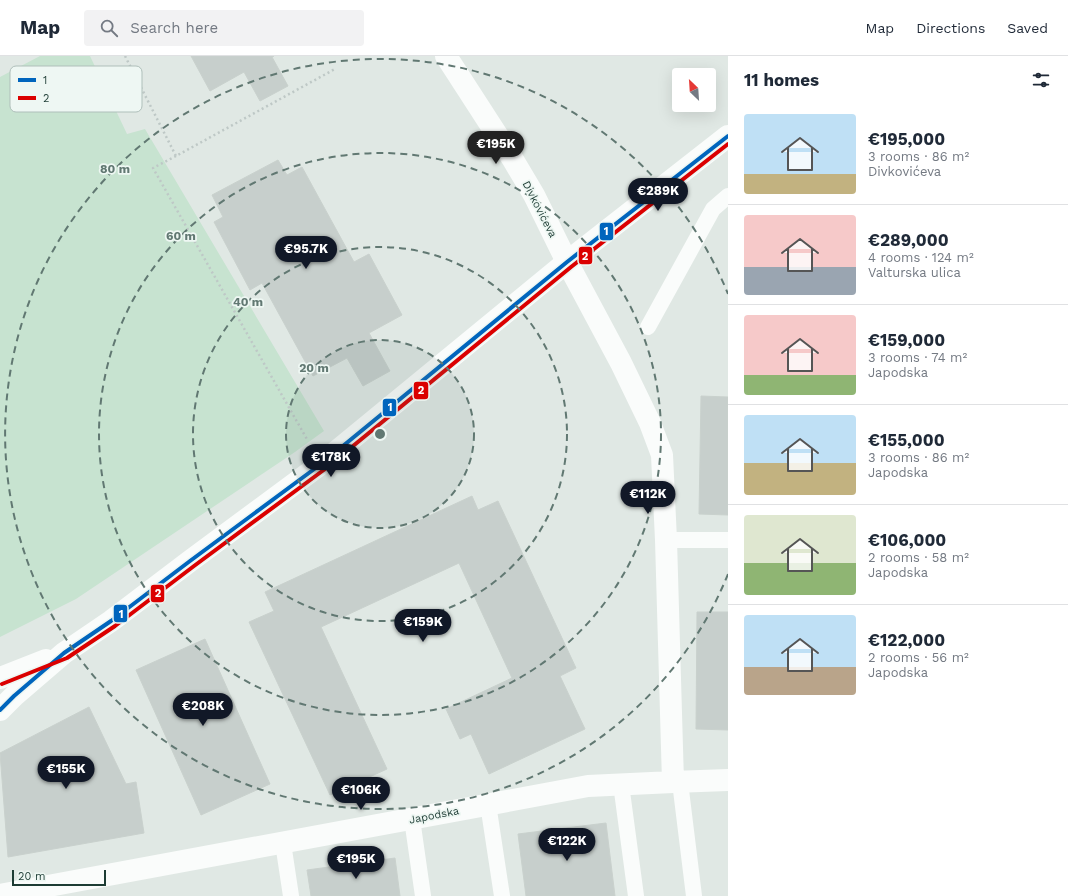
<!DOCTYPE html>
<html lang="en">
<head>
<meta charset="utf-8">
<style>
  body { margin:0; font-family:"Work Sans",sans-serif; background:#f2f2f3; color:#1f2937; height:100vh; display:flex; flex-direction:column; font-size:15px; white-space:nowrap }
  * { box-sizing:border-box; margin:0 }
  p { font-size:13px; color:#747a83 }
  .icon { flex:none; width:22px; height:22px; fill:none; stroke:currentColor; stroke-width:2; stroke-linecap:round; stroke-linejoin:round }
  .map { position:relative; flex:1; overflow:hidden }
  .drawer { display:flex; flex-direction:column; background:#fff; width:340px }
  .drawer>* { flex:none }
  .needle { width:26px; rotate:335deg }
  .tools { position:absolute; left:672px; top:12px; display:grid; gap:8px }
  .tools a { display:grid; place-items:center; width:44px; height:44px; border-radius:4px; background:#fff; box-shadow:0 4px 16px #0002; font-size:20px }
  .scale { position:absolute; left:12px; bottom:10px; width:94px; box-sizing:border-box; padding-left:4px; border:2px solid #1d3c34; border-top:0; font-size:11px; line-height:14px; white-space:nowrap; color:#1d3c34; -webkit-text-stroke:3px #eef7f3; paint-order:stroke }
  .price { position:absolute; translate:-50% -34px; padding:0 9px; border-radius:14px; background:#111827; color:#fff; font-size:13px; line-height:26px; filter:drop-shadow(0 1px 2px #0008) }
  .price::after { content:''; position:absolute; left:50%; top:24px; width:12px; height:9px; margin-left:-6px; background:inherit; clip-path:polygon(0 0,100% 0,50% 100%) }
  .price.selected { background:#222; color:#fff }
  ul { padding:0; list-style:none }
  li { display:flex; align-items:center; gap:12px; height:100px; padding:0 16px }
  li+li { border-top:1px solid #e0e1e3 }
  li span { display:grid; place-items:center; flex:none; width:112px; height:80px; border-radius:4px; color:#555 }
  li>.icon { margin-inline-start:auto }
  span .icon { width:48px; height:48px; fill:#fffc; stroke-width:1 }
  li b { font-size:17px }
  h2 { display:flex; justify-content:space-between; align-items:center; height:48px; padding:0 16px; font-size:17px }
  header { display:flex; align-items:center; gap:24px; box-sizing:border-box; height:56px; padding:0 20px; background:#fff; border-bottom:1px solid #e0e1e3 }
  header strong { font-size:19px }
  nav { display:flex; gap:22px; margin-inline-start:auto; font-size:14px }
  .search { width:280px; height:36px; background:#f2f2f3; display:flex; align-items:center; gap:10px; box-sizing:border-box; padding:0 14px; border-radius:4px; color:#747a83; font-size:15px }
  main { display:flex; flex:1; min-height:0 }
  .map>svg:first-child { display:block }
  .green { fill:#c7e3d0 }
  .building { fill:#c7cfcc; stroke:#c9d1cd }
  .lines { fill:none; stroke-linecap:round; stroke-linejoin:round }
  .path { stroke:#bec8c6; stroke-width:2.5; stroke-dasharray:2 3; stroke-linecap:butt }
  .service { stroke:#fafcfb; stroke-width:16 }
  .minor { stroke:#fafcfb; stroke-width:22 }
  .tertiary { stroke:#fafcfb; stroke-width:22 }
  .bus-1-casing { stroke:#eef7f3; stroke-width:7 }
  .bus-2-casing { stroke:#eef7f3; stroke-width:7 }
  .bus-1 { stroke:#0065bd; stroke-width:4 }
  .bus-2 { stroke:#db0000; stroke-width:4 }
  .ring { fill:none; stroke:#617872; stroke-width:2; stroke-dasharray:7 5 }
  .labels { text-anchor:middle; stroke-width:3.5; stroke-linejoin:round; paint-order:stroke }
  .street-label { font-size:11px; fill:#1d3c34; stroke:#eef7f3 }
  .key { fill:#eef7f3; stroke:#afbfba; stroke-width:1 }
  .key-label { font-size:11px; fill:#1d3c34 }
  .centre { fill:#617872; stroke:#eef7f3; stroke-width:2 }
  .ring-label { font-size:12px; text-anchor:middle; font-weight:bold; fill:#617872; stroke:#eef7f3; stroke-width:3.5; stroke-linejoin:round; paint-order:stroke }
  .line-badge { stroke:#eef7f3; stroke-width:1.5 }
  .badge-label { font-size:11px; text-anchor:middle; font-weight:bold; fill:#fff }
</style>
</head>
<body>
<header>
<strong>Map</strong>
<div class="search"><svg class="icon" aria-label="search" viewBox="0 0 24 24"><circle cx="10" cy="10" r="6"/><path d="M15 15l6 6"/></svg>Search here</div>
<nav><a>Map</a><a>Directions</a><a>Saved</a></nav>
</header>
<main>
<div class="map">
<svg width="728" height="840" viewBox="0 0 728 840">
  <rect width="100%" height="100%" fill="#e0e8e4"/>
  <path class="green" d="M 40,0 L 90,0 L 127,78 L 145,73 L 324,375 L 295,396 L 76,543 L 0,581 L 0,21 Z"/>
  <path class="building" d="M 191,0 L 274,0 L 272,1 L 288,30 L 260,45 L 244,16 L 210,35 Z
    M 278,104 L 287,119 L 302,111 L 354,206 L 369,198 L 402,259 L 369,277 L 390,315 L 363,330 L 347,302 L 313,320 L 262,227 L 250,234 L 214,166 L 223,161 L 212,139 Z
    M 701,340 L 728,341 L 728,459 L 699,458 Z
    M 472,440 L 478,454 L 498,445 L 576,612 L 560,620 L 585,673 L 489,718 L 471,678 L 460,683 L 446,653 L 512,622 L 459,507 L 321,571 L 387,713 L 330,739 L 249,566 L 274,555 L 265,536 Z
    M 697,556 L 728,556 L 728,674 L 696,673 Z
    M 205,583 L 270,728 L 201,759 L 136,614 Z
    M 89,651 L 126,728 L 136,726 L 144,777 L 8,801 L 0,697 Z
    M 606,767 L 615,840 L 526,840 L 518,778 Z
    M 395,802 L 400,840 L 311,840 L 307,814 Z"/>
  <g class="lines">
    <path class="path" d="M 125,0 L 176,100 L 335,13
      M 176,100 L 153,112 L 308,385"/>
    <path class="service" d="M 648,271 L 713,153 L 728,140
      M 666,484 L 728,484
      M 680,726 L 694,840
      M 621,728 L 636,840
      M 488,748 L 502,840
      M 412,763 L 423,840
      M 283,787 L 291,840"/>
    <path class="minor" d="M 446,0 L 512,102 L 534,139 L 567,206 L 621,307 L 650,367 L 662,399 L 666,484 L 673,726
      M 0,839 L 588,730 L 673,726 L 728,724"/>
    <path class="tertiary" d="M 0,622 L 46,604
      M 0,654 L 14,640 L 64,597 L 111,565 L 190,505 L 321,408 L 567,206 L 728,80"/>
    <g class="bus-1-casing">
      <path id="bus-1" d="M 0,654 L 14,640 L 64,597 L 111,565 L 190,505 L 321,408 L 567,206 L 728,80"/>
    </g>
    <g class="bus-2-casing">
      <path id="bus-2" d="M 2,628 L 67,602 L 115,570 L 194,510 L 325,413 L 571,211 L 728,88"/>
    </g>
    <use href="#bus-1" class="bus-1"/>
    <use href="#bus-2" class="bus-2"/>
  </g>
  <circle cx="380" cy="378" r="94" fill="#617872" fill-opacity=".12"/>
  <g class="ring">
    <circle cx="380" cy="378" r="94"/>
    <circle cx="380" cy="378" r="187"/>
    <circle cx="380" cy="378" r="281"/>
    <path d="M728 518A375 375 0 1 1 728 238"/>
  </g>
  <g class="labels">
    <g class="street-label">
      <text transform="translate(540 153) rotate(63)" y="4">Divkovićeva</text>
      <text transform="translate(434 759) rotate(-11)" y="4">Japodska</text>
    </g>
  </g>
  <rect x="10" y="10" width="132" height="46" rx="6" class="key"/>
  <rect x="18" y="22" width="18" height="4" fill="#0065bd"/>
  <rect x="18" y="40" width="18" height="4" fill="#db0000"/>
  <g class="key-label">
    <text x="43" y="28">1</text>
    <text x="43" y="46">2</text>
  </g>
  <circle cx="380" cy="378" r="6" class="centre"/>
  <g class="ring-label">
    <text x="115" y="117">80 m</text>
    <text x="181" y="184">60 m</text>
    <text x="248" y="250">40 m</text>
    <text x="314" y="316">20 m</text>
  </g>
  <g class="line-badge">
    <rect x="599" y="166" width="15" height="19" rx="4" fill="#0065bd"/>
    <rect x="578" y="190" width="15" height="19" rx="4" fill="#db0000"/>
    <rect x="413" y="325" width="16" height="19" rx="4" fill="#db0000"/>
    <rect x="382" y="342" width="15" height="19" rx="4" fill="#0065bd"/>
    <rect x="150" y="528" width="15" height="19" rx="4" fill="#db0000"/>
    <rect x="113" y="548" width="15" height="19" rx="4" fill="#0065bd"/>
  </g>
  <g class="badge-label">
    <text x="606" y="179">1</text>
    <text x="585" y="204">2</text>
    <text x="421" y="338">2</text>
    <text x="390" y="355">1</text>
    <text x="158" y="541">2</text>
    <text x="121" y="562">1</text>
  </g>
</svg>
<div class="tools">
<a><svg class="needle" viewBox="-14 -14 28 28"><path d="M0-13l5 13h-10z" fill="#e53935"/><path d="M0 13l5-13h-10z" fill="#747a83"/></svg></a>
</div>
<div class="scale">20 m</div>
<b class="price selected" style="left:496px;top:109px">€195K</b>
<b class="price" style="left:658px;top:156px">€289K</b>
<b class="price" style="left:306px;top:214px">€95.7K</b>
<b class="price" style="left:331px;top:422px">€178K</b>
<b class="price" style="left:648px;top:459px">€112K</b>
<b class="price" style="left:423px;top:587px">€159K</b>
<b class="price" style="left:203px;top:671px">€208K</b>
<b class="price" style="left:66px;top:734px">€155K</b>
<b class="price" style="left:361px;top:755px">€106K</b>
<b class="price" style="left:567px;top:806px">€122K</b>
<b class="price" style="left:356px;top:824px">€195K</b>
</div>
<section class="drawer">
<h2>11 homes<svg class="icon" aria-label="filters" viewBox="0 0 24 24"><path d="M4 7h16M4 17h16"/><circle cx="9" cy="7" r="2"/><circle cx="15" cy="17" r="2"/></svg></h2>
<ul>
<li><span style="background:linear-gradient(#bfe0f5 75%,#c2b280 0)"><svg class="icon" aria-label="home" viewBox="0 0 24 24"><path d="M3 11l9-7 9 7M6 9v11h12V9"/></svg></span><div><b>€195,000</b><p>3 rooms · 86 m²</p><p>Divkovićeva</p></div></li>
<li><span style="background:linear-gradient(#f6c9c9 65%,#9aa5b1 0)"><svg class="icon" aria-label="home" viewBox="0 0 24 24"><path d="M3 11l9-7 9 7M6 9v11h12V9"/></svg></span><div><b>€289,000</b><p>4 rooms · 124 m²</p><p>Valturska ulica</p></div></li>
<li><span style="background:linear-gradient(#f6c9c9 75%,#8fb573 0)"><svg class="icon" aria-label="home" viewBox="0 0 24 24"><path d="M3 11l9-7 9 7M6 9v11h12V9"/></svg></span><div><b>€159,000</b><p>3 rooms · 74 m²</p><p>Japodska</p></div></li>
<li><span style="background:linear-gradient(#bfe0f5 60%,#c2b280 0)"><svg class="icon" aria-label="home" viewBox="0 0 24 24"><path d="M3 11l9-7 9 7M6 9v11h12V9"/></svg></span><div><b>€155,000</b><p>3 rooms · 86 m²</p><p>Japodska</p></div></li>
<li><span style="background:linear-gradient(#dfe7d0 60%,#8fb573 0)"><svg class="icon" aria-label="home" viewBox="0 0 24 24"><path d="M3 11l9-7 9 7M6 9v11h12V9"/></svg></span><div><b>€106,000</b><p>2 rooms · 58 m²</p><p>Japodska</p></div></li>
<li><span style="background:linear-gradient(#bfe0f5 65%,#b9a48a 0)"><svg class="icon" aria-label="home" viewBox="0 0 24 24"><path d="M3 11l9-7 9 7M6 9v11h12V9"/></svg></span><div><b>€122,000</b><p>2 rooms · 56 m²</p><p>Japodska</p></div></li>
</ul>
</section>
</main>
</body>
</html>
